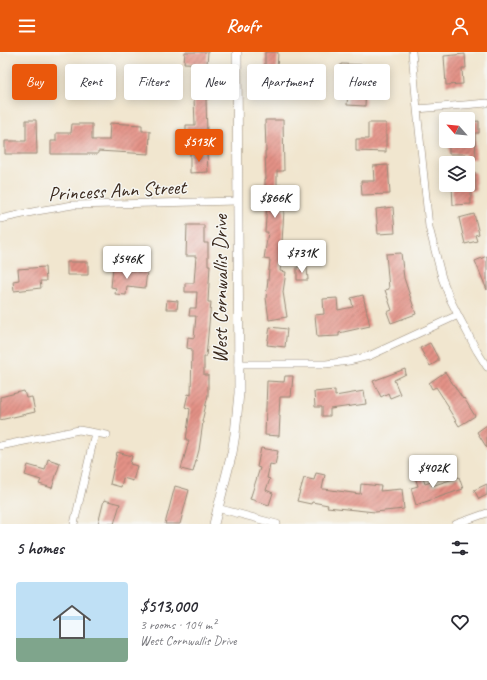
<!DOCTYPE html>
<html lang="en">
<head>
<meta charset="utf-8">
<style>
  body { margin:0; font-family:Caveat,sans-serif; background:#f7f7f7; color:#2b2b33; height:100vh; display:flex; flex-direction:column; font-size:15px; white-space:nowrap }
  * { box-sizing:border-box; margin:0 }
  p { font-size:13px; color:#7c7c81 }
  .icon { flex:none; width:22px; height:22px; fill:none; stroke:currentColor; stroke-width:2; stroke-linecap:round; stroke-linejoin:round }
  .map { position:relative; height:472px; overflow:hidden }
  .sheet { display:flex; flex-direction:column; background:#fff; flex:1 }
  .sheet>* { flex:none }
  .top-card { position:absolute; left:12px; top:12px; width:463px; height:36px; display:flex; gap:8px }
  .needle { width:26px; rotate:297deg }
  .controls { position:absolute; left:439px; top:60px; display:grid; gap:8px }
  .controls a { display:grid; place-items:center; width:36px; height:36px; border-radius:4px; background:#fff; box-shadow:0 2px 10px #0003; font-size:20px }
  .price { position:absolute; translate:-50% -34px; padding:0 9px; border-radius:4px; background:#fff; color:#222; font-size:13px; line-height:26px; filter:drop-shadow(0 1px 2px #0008) }
  .price::after { content:''; position:absolute; left:50%; top:24px; width:12px; height:9px; margin-left:-6px; background:inherit; clip-path:polygon(0 0,100% 0,50% 100%) }
  .price.current { background:#ea580c; color:#fff }
  ul { padding:0; list-style:none }
  li { display:flex; align-items:center; gap:12px; height:100px; padding:0 16px }
  li span { display:grid; place-items:center; flex:none; width:112px; height:80px; border-radius:4px; color:#555 }
  li>.icon { margin-inline-start:auto }
  span .icon { width:48px; height:48px; fill:#fffc; stroke-width:1 }
  li b { font-size:17px }
  h2 { display:flex; justify-content:space-between; align-items:center; height:48px; padding:0 16px; font-size:17px }
  .chip { padding:0 14px; border-radius:4px; background:#fff; box-shadow:0 2px 10px #0003; font-size:14px; line-height:36px }
  .chip.current { background:#ea580c; color:#fff }
  header { display:flex; justify-content:space-between; align-items:center; height:52px; padding:0 16px; background:#ea580c; color:#fff; font-size:18px; font-weight:700 }
  .map>svg:first-child { display:block }
  .building { fill:url(#building-hatch) }
  .lines { fill:none; stroke-linecap:round; stroke-linejoin:round }
  .minor-casing { stroke:#968876; stroke-width:8 }
  .tertiary-casing { stroke:#968876; stroke-width:10 }
  .minor { stroke:#fff; stroke-width:7 }
  .tertiary { stroke:#fff; stroke-width:9 }
  .labels { text-anchor:middle; stroke-width:3; stroke-linejoin:round; paint-order:stroke }
  .street-label { font-size:20px; fill:#3b2a1e; stroke:#f6f6f2 }
</style>
</head>
<body>
<header><svg class="icon" aria-label="menu" viewBox="0 0 24 24"><path d="M4 6h16M4 12h16M4 18h16"/></svg>Roofr<svg class="icon" aria-label="person" viewBox="0 0 24 24"><circle cx="12" cy="8" r="4"/><path d="M4 21q1-7 8-7t8 7"/></svg></header>
<div class="map">
<svg width="487" height="472" viewBox="0 0 487 472">
  <defs>
    <pattern id="building-hatch" width="6" height="6" patternUnits="userSpaceOnUse"><rect width="6" height="6" fill="#e39186"/><path d="M-1 1l2-2M0 6l6-6M5 7l2-2" fill="none" stroke="#b9776d"/></pattern>
  </defs>
  <rect width="100%" height="100%" fill="#f6f6f2"/>
  <filter id="ink" filterUnits="userSpaceOnUse"><feTurbulence type="fractalNoise" baseFrequency=".025" numOctaves="2"/><feDisplacementMap in="SourceGraphic" scale="8" xChannelSelector="R" yChannelSelector="G"/><feConvolveMatrix kernelMatrix="1 2 1 2 8 2 1 2 1" color-interpolation-filters="sRGB"/></filter>
  <filter id="wash" filterUnits="userSpaceOnUse"><feTurbulence type="fractalNoise" baseFrequency=".012" numOctaves="4" result="noise"/><feDisplacementMap in="SourceGraphic" scale="16" xChannelSelector="R" yChannelSelector="G"/><feGaussianBlur stdDeviation="0.9" result="paint"/><feColorMatrix in="noise" values="0 0 0 0 0 0 0 0 0 0 0 0 0 0 0 0 0 1.4 0 .05"/><feComposite in="paint" operator="in"/></filter>
  <g filter="url(#wash)">
    <rect width="100%" height="100%" fill="#f1e6cf"/>
    <g id="blocks">
      <path class="building" d="M 185,0 L 208,0 L 207,12 L 184,11 Z
        M 265,0 L 278,0 L 277,19 L 265,19 Z
        M 465,2 L 466,16 L 462,16 L 463,32 L 446,33 L 444,4 Z
        M 341,12 L 367,13 L 365,54 L 347,53 L 349,26 L 340,25 Z
        M 209,24 L 209,47 L 206,47 L 207,82 L 186,83 L 186,73 L 195,73 L 194,47 L 192,47 L 193,25 Z
        M 26,68 L 36,68 L 37,102 L 5,102 L 5,89 L 26,89 Z
        M 265,68 L 283,68 L 284,119 L 277,119 L 277,133 L 282,133 L 282,158 L 284,158 L 282,190 L 284,190 L 280,219 L 286,220 L 283,240 L 287,265 L 269,268 L 266,246 L 270,208 L 264,207 L 268,180 L 265,180 L 267,151 L 265,151 L 265,127 L 266,127 L 265,99 L 266,99 Z
        M 479,69 L 479,81 L 475,81 L 476,107 L 465,107 L 465,102 L 449,102 L 449,89 L 468,89 L 468,70 Z
        M 110,71 L 142,73 L 142,79 L 150,79 L 149,102 L 98,99 L 98,102 L 51,102 L 51,89 L 56,89 L 56,81 L 71,81 L 72,72 L 92,72 L 92,88 L 109,88 Z
        M 368,71 L 386,71 L 386,100 L 356,99 L 356,87 L 368,87 Z
        M 190,101 L 207,101 L 208,120 L 190,121 Z
        M 388,113 L 390,142 L 362,143 L 361,129 L 374,129 L 373,114 Z
        M 468,120 L 475,120 L 476,139 L 471,139 L 471,152 L 453,153 L 452,133 L 468,133 Z
        M 393,155 L 395,181 L 378,182 L 376,157 Z
        M 474,162 L 479,182 L 475,183 L 477,189 L 465,192 L 459,166 Z
        M 187,173 L 204,173 L 204,191 L 208,191 L 208,213 L 210,213 L 208,250 L 211,250 L 206,305 L 204,305 L 204,323 L 208,323 L 208,343 L 202,370 L 203,370 L 199,398 L 193,420 L 181,417 L 189,388 L 186,388 L 190,357 L 185,355 L 188,342 L 191,343 L 192,297 L 187,296 L 188,285 L 194,286 L 196,264 L 189,264 L 190,256 L 196,256 L 197,240 L 185,240 L 185,231 L 194,231 L 196,204 L 186,204 Z
        M 401,201 L 404,226 L 416,262 L 391,271 L 387,260 L 392,258 L 385,238 L 389,237 L 386,202 Z
        M 487,204 L 487,238 L 475,209 Z
        M 67,210 L 88,210 L 88,223 L 67,223 Z
        M 45,215 L 46,229 L 40,229 L 41,236 L 14,239 L 13,229 L 19,228 L 18,217 Z
        M 113,215 L 147,220 L 145,236 L 127,234 L 126,243 L 115,242 L 116,236 L 111,235 Z
        M 297,215 L 307,215 L 308,228 L 297,228 Z
        M 363,243 L 370,274 L 339,281 L 339,284 L 317,285 L 315,263 L 324,262 L 323,247 L 337,246 L 338,258 L 353,255 L 351,246 Z
        M 167,248 L 178,249 L 177,257 L 166,257 Z
        M 270,275 L 287,277 L 285,295 L 267,293 Z
        M 430,291 L 438,306 L 438,309 L 430,314 L 420,296 Z
        M 405,317 L 406,322 L 394,328 L 400,342 L 390,346 L 388,341 L 381,345 L 373,329 Z
        M 445,320 L 463,347 L 464,346 L 475,364 L 459,374 L 448,356 L 449,355 L 436,335 L 432,337 L 429,331 Z
        M 285,324 L 293,324 L 291,345 L 280,345 L 279,364 L 280,364 L 279,384 L 265,383 L 267,329 L 284,330 Z
        M 335,338 L 335,344 L 364,339 L 366,352 L 330,357 L 330,364 L 322,364 L 322,355 L 315,355 L 314,340 Z
        M 24,339 L 26,346 L 32,345 L 35,360 L 0,368 L 0,345 Z
        M 487,373 L 487,396 L 477,380 Z
        M 261,396 L 278,399 L 275,413 L 270,412 L 267,426 L 270,427 L 266,438 L 273,441 L 269,453 L 250,447 L 260,416 L 257,415 Z
        M 117,400 L 132,404 L 130,412 L 137,414 L 133,429 L 123,426 L 121,435 L 110,432 Z
        M 48,407 L 60,411 L 52,436 L 39,432 L 41,428 L 25,423 L 28,413 L 45,418 Z
        M 420,417 L 425,432 L 431,430 L 432,434 L 459,425 L 463,437 L 416,453 L 411,436 L 418,434 L 413,419 Z
        M 316,421 L 325,423 L 322,437 L 324,437 L 360,442 L 361,432 L 381,434 L 380,439 L 402,437 L 404,457 L 375,460 L 327,455 L 328,453 L 312,450 L 311,452 L 297,449 L 304,426 L 314,428 Z
        M 487,432 L 487,443 L 479,447 L 474,438 Z
        M 175,434 L 189,438 L 180,472 L 165,472 Z
        M 104,448 L 120,452 L 114,472 L 98,472 Z"/>
    </g>
  </g>
  <g filter="url(#ink)">
    <use href="#blocks" fill-opacity="0" stroke="#968876" stroke-width="1"/>
    <g class="lines">
      <g class="minor-casing">
        <path id="minor" d="M 412,0 L 417,57 L 429,175 L 442,226 L 450,247 L 458,263 L 477,299 L 487,315
          M 417,57 L 487,51
          M 0,167 L 37,159 L 73,153 L 237,149
          M 238,312 L 326,312 L 349,309 L 369,304 L 458,263
          M 0,394 L 79,378 L 107,383
          M 217,456 L 277,472
          M 74,472 L 95,381
          M 456,472 L 487,461"/>
      </g>
      <g class="tertiary-casing">
        <path id="tertiary" d="M 214,472 L 232,401 L 235,382 L 239,341 L 237,0"/>
      </g>
      <use href="#minor" class="minor"/>
      <use href="#tertiary" class="tertiary"/>
    </g>
  </g>
  <g class="labels">
    <g class="street-label">
      <text transform="translate(117 138) rotate(-3)" y="7">Princess Ann Street</text>
      <text transform="translate(220 237) rotate(-90)" y="7">West Cornwallis Drive</text>
    </g>
  </g>
</svg>
<div class="controls">
<a><svg class="needle" viewBox="-14 -14 28 28"><path d="M0-13l5 13h-10z" fill="#e53935"/><path d="M0 13l5-13h-10z" fill="#7c7c81"/></svg></a>
<a><svg class="icon" aria-label="layers" viewBox="0 0 24 24"><path d="M12 4l9 5-9 5-9-5zM3 14l9 5 9-5"/></svg></a>
</div>
<b class="price current" style="left:199px;top:111px">$513K</b>
<b class="price" style="left:275px;top:167px">$866K</b>
<b class="price" style="left:302px;top:222px">$731K</b>
<b class="price" style="left:127px;top:228px">$546K</b>
<b class="price" style="left:433px;top:437px">$402K</b>
<div class="top-card">
<a class="chip current">Buy</a>
<a class="chip">Rent</a>
<a class="chip">Filters</a>
<a class="chip">New</a>
<a class="chip">Apartment</a>
<a class="chip">House</a>
</div>
</div>
<section class="sheet">
<h2>5 homes<svg class="icon" aria-label="filters" viewBox="0 0 24 24"><path d="M4 7h16M4 17h16"/><circle cx="9" cy="7" r="2"/><circle cx="15" cy="17" r="2"/></svg></h2>
<ul>
<li><span style="background:linear-gradient(#bfe0f5 70%,#7fa58c 0)"><svg class="icon" aria-label="home" viewBox="0 0 24 24"><path d="M3 11l9-7 9 7M6 9v11h12V9"/></svg></span><div><b>$513,000</b><p>3 rooms · 104 m²</p><p>West Cornwallis Drive</p></div><svg class="icon" aria-label="heart" viewBox="0 0 24 24"><path d="M12 20l-8-8c-3-5 5-10 8-4 3-6 11-1 8 4z"/></svg></li>
</ul>
</section>
</body>
</html>
